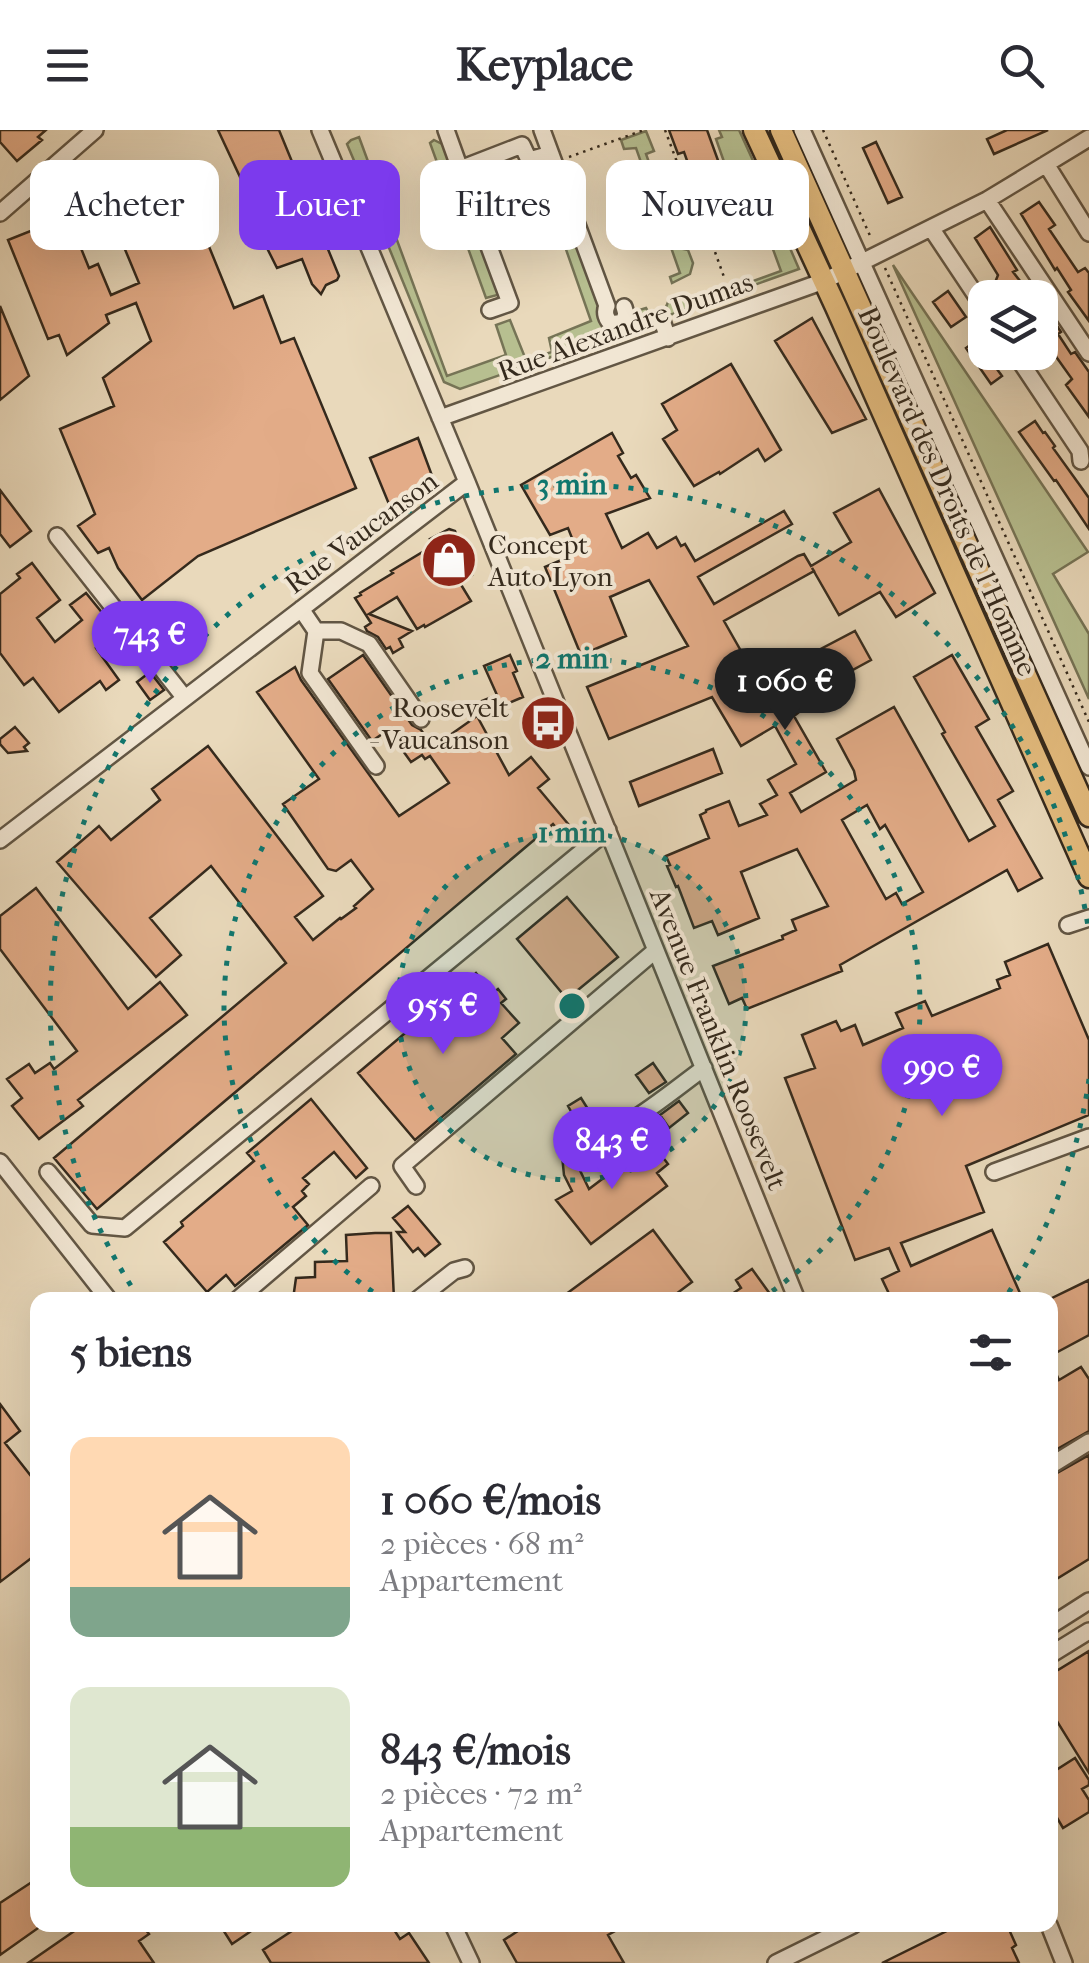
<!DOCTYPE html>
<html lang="fr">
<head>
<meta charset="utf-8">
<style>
  body { margin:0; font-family:"IM FELL French Canon",serif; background:#f2f2f3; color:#2b2b33; height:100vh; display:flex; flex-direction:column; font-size:38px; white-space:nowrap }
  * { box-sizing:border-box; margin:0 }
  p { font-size:32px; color:#7c7c81 }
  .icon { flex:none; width:55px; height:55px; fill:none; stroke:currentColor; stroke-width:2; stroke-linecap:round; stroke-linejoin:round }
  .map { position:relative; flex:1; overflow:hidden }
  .details { position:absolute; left:30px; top:1162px; width:1028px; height:640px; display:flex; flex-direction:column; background:#fff; border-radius:20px; box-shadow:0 10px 40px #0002 }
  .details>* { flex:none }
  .hud { position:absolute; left:30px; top:30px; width:1030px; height:90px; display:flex; gap:20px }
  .controls { position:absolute; left:968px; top:150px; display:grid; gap:20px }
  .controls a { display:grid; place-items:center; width:90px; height:90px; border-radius:20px; background:#fff; box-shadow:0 10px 40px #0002; font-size:50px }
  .price { position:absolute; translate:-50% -85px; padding:0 22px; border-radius:35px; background:#7c3aed; color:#fff; font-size:32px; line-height:65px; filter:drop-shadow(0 2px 5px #0008) }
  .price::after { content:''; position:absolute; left:50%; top:60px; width:30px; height:22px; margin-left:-15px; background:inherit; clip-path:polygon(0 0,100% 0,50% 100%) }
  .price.selected { background:#222; color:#fff }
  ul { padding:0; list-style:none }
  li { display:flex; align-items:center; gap:30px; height:250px; padding:0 40px }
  li span { display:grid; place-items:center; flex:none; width:280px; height:200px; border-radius:20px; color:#555 }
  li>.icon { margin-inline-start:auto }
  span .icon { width:120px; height:120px; fill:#fffc; stroke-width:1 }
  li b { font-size:42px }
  h2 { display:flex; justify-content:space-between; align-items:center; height:120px; padding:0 40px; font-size:42px }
  .pill { padding:0 35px; border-radius:20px; background:#fff; box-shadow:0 10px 40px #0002; font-size:35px; line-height:90px }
  .pill.selected { background:#7c3aed; color:#fff }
  header { display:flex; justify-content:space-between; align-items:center; height:130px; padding:0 40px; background:#fff; font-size:45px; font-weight:700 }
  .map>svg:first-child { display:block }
  .green { fill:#b7bf90; stroke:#767456; stroke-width:2.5 }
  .building { fill:#e3ac88; stroke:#352a1d; stroke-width:2.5; fill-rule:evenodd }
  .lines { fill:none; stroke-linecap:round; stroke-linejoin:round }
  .minor-casing { stroke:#625644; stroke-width:20 }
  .major-casing { stroke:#352a1d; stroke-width:25 }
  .path { stroke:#352a1d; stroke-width:2.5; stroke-dasharray:2.5 5; stroke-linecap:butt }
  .minor { stroke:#f1e6d3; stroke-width:15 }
  .major { stroke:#e4bc7e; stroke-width:20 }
  .ring { fill:none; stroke:#0f766e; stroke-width:5; stroke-dasharray:5 10 }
  .labels { text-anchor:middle; stroke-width:8; stroke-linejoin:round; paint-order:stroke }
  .street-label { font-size:28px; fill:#352a1d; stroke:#f1e6d3 }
  .poi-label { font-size:28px; fill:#352a1d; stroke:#f1e6d3; text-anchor:start }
  .centre { fill:#0f766e; stroke:#f1e6d3; stroke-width:5 }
  .ring-label { font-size:30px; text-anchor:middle; font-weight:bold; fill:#0f766e; stroke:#f1e6d3; stroke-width:8; stroke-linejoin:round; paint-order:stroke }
</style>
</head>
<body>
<header><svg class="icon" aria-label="menu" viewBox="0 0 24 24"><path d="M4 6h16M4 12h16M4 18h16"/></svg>Keyplace<svg class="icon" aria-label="search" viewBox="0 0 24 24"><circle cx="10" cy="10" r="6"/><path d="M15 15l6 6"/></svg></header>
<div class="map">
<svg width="1089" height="1833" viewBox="0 0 1089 1833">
  <rect width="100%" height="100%" fill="#e9d9bb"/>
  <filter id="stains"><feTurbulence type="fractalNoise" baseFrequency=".002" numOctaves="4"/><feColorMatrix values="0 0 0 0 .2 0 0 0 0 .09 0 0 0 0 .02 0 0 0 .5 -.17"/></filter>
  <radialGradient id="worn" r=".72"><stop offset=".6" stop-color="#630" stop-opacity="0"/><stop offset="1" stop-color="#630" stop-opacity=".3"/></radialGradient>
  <path class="green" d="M 719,0 L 739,0 L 760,46 L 743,52 L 729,46 L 716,9 L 722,7 Z
    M 646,1 L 654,21 L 646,24 L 653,44 L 656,43 L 683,119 L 688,120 L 693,133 L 690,144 L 672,153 L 670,147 L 680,143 L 636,18 L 624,19 L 621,10 Z
    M 359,7 L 447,246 L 506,225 L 496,195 L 510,190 L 526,230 L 552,222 L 549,208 L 591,191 L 554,85 L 557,84 L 569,92 L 609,202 C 621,198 632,197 633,182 L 646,178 L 654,191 L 460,259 L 444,252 L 360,47 L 370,42 L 369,37 L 358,40 L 347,14 L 351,10 Z
    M 434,10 L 444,15 L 501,164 L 486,168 L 430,13 Z
    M 765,60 L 799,139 L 667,186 L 666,177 L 668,172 L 674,168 L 675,171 L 683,168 L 687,175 L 781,141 L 753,65 Z
    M 893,135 L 1088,422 L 1053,444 L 1089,504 L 1089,569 Z"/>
  <path class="building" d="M 0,0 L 46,0 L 38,7 L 42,10 L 17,31 L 0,12 Z
    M 218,0 L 279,0 L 339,146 L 337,150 L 326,155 L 321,164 L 312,154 L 302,129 L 277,138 L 259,102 L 240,47 Z
    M 669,0 L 707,0 L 724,47 L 696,56 L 684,22 L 678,24 Z
    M 1007,0 L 1048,0 L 994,24 L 987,9 Z
    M 876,12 L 902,67 L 888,73 L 863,18 Z
    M 517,32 L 522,44 L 516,46 L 527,76 L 491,89 L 475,47 Z
    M 163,72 L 171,91 L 197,87 L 234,178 L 263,166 L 281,213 L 294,208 L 356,358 L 198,426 L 142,470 L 118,438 L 109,418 L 98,423 L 78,396 L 95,384 L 60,299 L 114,276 L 103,248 L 151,211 L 136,173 L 106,185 L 109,193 L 67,225 L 59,205 L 48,209 L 8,110 L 48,94 L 56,96 L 61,103 L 74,101 L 89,138 L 98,134 L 111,165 L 139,153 L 114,93 Z
    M 1039,72 L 1055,95 L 1049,99 L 1078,142 L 1085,138 L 1089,143 L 1089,191 L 1068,162 L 1071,160 L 1057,138 L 1055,140 L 1021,84 Z
    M 990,97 L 1017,140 L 1013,142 L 1024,156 L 1009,166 L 1007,163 L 999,162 L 994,155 L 998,145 L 975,108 Z
    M 948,161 L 966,187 L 951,197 L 933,172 Z
    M 1040,170 L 1061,202 L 1058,204 L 1071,224 L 1075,222 L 1089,242 L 1089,287 L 1066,255 L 1072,249 L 1052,221 L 1050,223 L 1040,209 Z
    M 0,176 L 29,246 L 0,270 Z
    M 812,188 L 866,289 L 832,303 L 775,211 Z
    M 980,208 L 985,215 L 985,222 L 991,222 L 998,232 L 994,235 L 1002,246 L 991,254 L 966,218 Z
    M 731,234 L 781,320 L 765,331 L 758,319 L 720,344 L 719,342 L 694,356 L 663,309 L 677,300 L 662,274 Z
    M 1035,291 L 1043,303 L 1045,302 L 1055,316 L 1053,318 L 1089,368 L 1089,399 L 1056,350 L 1054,351 L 1019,302 Z
    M 612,303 L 623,323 L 618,326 L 631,348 L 636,345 L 650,368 L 606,384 L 622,418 L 648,403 L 657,418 L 676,407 L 681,416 L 685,414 L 695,431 L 784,381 L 792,394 L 698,447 L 714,474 L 798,426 L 804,424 L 811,436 L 851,412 L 834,383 L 879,359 L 935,463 L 896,487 L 880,462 L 839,485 L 812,438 L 814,441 L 724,491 L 745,528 L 723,541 L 738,566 L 775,545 L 798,583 L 794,586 L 826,642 L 790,663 L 801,682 L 856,650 L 854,641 L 837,609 L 894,577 L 969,711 L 995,696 L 942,604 L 945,602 L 914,547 L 952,525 L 989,589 L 976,597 L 1013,661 L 998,670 L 1042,748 L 1018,761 L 1007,740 L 840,835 L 842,841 L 747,879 L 742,868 L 729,874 L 713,836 L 783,809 L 782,806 L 796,800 L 792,790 L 828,776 L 797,719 L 741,742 L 759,788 L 718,805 L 712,791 L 694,798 L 678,756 L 676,757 L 667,736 L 670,735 L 666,726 L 709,708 L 700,685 L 706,682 L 706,680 L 729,671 L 739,696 L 767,685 L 760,674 L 777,665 L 768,650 L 796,634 L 775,596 L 741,616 L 712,567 L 609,609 L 587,557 L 688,516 L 649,450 L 610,467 L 626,506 L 581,525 L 545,437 L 578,423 L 568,398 L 550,405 L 521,355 ZM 867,675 L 880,699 L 885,695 L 923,762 L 902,774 L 896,763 L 886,769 L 842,690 Z
    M 418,308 L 434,351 L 422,356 L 423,359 L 404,370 L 405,373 L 391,379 L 370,328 Z
    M 0,360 L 31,401 L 10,417 L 0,404 Z
    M 449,399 L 455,401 L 472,445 L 460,453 L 471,471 L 425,497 L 424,495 L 417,499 L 397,467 L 369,484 L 412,501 L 399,509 L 403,517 L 393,523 L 390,517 L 386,519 L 378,507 L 367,501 L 365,497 L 371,493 L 355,468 L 361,465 L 360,463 L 393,443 L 391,441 L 434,415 L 430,409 Z
    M 32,433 L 60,470 L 37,488 L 55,512 L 82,490 L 70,475 L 86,463 L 117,501 L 96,518 L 119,550 L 106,560 L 100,551 L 59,582 L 33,548 L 24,555 L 0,523 L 0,464 L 20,448 L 17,444 Z
    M 855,501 L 871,530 L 840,547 L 843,552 L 828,561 L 832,567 L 819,573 L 799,538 L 818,527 L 815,522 Z
    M 363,525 L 412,595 L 421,600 L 433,617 L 477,586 L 509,645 L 531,627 L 549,649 L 538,658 L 569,695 L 560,702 L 553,694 L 97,1079 L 54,1028 L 286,833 L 211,736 L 150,788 L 181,825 L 156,847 L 57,732 L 99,696 L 111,710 L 160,670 L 152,659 L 208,616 L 323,766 L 295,787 L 313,810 L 340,788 L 341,789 L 356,778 L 354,776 L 373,759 L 351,730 L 336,741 L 328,739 L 283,674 L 319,649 L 257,562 L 295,537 L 301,550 L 399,686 L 449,653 L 430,626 L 425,629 L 422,625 L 411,632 L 388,600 L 372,611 L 328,549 Z
    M 510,525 L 517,541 L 513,543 L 523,567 L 502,576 L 504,581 L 489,587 L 482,571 L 497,565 L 484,536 Z
    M 150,542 L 164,560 L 150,570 L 137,552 Z
    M 15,597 L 29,613 L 24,617 L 27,621 L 8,623 L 0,614 L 0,609 Z
    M 713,619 L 722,643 L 639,676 L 630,652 Z
    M 36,758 L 128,879 L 160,852 L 187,885 L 78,970 L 83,976 L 39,1009 L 12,976 L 22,968 L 7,949 L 29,934 L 35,943 L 50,933 L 54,939 L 77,921 L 0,819 L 0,786 Z
    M 567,767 L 618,827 L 567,869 L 517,809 Z
    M 1048,814 L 1089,910 L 1089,985 L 966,1036 L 984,1082 L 901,1113 L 911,1136 L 992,1100 L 1023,1170 L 892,1170 L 882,1149 L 899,1141 L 889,1118 L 855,1130 L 785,948 L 815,938 L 802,905 L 836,891 L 841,901 L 855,895 L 863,915 L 903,898 L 896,883 L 925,871 L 932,886 L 1000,858 L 997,850 L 1010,845 L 1005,832 Z
    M 476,843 L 493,863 L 498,859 L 506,869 L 501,873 L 519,893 L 502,908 L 516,924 L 415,1010 L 358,943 Z
    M 653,933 L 666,952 L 649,963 L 636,945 Z
    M 581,968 L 598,995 L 582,1001 L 568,976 Z
    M 311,969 L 367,1038 L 356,1048 L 334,1022 L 303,1048 L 309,1054 L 302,1061 L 306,1066 L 293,1077 L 308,1095 L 235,1156 L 226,1145 L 207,1162 L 164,1112 L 183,1096 L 181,1092 L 254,1031 L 247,1023 Z
    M 679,971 L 688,983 L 669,998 L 660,985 Z
    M 651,1012 L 668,1034 L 657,1043 L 667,1056 L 591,1114 L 556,1070 L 572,1061 L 564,1045 L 562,1025 L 565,1024 L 573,1026 L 589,1059 Z
    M 408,1076 L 440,1114 L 425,1126 L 418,1118 L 413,1122 L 397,1102 L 405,1102 L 393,1088 Z
    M 653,1100 L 692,1152 L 668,1170 L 558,1170 Z
    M 375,1103 L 391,1103 L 394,1170 L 298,1170 L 294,1162 L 296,1148 L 315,1147 L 315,1132 L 347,1131 L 346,1105 Z
    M 752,1139 L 770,1164 L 761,1170 L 723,1170 L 741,1158 L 736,1150 Z
    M 1089,1150 L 1089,1205 L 1050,1226 L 1050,1169 Z
    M 1050,1230 L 1059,1250 L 1081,1237 L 1089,1249 L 1089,1301 L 1050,1323 Z
    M 0,1274 L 20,1301 L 5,1313 L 38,1355 L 38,1423 L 0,1452 Z
    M 1089,1325 L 1089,1429 L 1050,1453 L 1050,1347 Z
    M 1089,1521 L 1089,1643 L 1050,1580 L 1050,1545 Z
    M 1075,1628 L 1089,1650 L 1089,1655 L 1082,1659 L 1089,1670 L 1089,1682 L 1063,1698 L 1050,1676 L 1050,1644 Z
    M 38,1748 L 38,1795 L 41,1796 L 0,1825 L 0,1773 Z
    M 83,1795 L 142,1795 L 149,1804 L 139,1811 L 154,1833 L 28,1833 Z
    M 220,1795 L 260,1795 L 232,1814 Z
    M 301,1795 L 391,1795 L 400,1809 L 409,1803 L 429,1833 L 271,1833 L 263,1820 Z
    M 527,1795 L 626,1795 L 608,1805 L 624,1833 L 517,1833 L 504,1810 Z
    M 959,1795 L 1007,1795 L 1016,1815 L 1012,1818 L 1019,1833 L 882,1833 Z"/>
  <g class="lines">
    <g class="minor-casing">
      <path id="minor" d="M 320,0 L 467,352 L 797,1170
        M 446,0 L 460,39
        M 542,0 L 607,176 C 604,182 606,190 612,194 L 623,192 L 626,184 L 624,177
        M 802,0 L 1089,637
        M 551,24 L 529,30 L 522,15 L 460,39 L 485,106 L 569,73
        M 1046,34 L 1089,103
        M 746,59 L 775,48
        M 987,70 L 1089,223
        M 0,83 L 95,0
        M 931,98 L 985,179
        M 485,106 L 510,173 L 490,180
        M 661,188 L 668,208
        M 1014,222 L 1080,321 L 1081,331
        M 440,288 L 824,151 L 987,70 L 1089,8
        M 57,406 L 184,567
        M 301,479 L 316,501 L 310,543 L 376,636
        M 316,501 L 341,501 L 369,514 L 421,589
        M 0,710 L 467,352
        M 1068,795 L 1089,788
        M 572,1015 C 616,1010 668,964 704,938
        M 0,1032 L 109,1170
        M 48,1042 L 92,1095 L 125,1098 L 608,700
        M 994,1042 L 1089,1007
        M 416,1056 L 402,1036 L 656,820
        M 237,1170 L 371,1056
        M 417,1170 L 454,1141 L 465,1138
        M 1050,1336 L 1089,1312
        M 1050,1496 L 1089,1471
        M 1050,1525 L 1089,1501
        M 453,1795 L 471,1833
        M 1049,1795 L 1064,1833
        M 776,1833 L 853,1795"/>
    </g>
    <g class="major-casing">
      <path id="major" d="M 754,0 L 836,177 L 1089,747
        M 781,0 L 1089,686"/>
    </g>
    <path class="path" d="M 665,0 L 677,32 L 683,33 L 724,147
      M 823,0 L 871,108
      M 569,27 L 644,0
      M 524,46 L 533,71
      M 885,138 L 1089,592"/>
    <use href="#minor" class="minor"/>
    <use href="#major" class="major"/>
  </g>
  <circle cx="572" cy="876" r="174" fill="#0f766e" fill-opacity=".12"/>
  <g class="ring">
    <circle cx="572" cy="876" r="174"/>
    <path d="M385 1170A348 348 0 1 1 759 1170"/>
    <path d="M1089 949A522 522 0 0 1 1005 1168M139 1168A522 522 0 1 1 1089 803"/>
  </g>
  <defs>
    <g id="shop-disc" transform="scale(2.875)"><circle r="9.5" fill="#8f2418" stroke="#f1e6d3"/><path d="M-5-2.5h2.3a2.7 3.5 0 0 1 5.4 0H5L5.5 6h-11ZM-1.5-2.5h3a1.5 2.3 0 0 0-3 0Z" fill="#fff"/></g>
    <g id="bus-disc" transform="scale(2.875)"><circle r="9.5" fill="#8f2418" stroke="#f1e6d3"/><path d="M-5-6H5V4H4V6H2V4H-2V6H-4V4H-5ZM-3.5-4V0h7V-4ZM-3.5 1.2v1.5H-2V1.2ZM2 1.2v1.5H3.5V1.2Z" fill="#fff"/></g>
  </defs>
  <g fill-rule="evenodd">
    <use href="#shop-disc" x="449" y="430"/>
    <use href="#bus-disc" x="548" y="593"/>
  </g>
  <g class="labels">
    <g class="street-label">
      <text transform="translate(625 196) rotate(-20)" y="10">Rue Alexandre Dumas</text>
      <text transform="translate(948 361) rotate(66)" y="10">Boulevard des Droits de l'Homme</text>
      <text transform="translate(361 402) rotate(-37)" y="10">Rue Vaucanson</text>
      <text transform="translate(719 909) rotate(68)" y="10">Avenue Franklin Roosevelt</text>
    </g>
    <g class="poi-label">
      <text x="488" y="424">Concept<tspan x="488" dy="32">Auto Lyon</tspan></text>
      <text x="509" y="587" text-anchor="end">Roosevelt<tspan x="509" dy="32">- Vaucanson</tspan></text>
    </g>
  </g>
  <circle cx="572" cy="876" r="15" class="centre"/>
  <g class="ring-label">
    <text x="572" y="364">3 min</text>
    <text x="572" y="538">2 min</text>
    <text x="572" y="712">1 min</text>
  </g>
  <rect width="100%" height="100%" filter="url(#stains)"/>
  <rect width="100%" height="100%" fill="url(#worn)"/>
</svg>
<div class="controls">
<a><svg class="icon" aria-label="layers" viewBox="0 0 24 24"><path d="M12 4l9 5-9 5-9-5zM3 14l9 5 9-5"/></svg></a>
</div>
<b class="price" style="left:150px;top:556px">743 €</b>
<b class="price selected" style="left:785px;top:603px">1 060 €</b>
<b class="price" style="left:443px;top:927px">955 €</b>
<b class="price" style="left:942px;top:989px">990 €</b>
<b class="price" style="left:612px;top:1062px">843 €</b>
<div class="hud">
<a class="pill">Acheter</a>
<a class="pill selected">Louer</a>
<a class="pill">Filtres</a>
<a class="pill">Nouveau</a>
</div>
<section class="details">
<h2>5 biens<svg class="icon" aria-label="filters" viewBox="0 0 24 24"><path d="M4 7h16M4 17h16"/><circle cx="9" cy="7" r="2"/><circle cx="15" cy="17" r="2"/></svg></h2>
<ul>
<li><span style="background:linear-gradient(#ffd9b3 75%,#7fa58c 0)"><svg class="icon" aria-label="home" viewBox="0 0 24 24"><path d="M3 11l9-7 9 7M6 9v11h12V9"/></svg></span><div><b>1 060 €/mois</b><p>2 pièces · 68 m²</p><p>Appartement</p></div></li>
<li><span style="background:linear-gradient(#dfe7d0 70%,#8fb573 0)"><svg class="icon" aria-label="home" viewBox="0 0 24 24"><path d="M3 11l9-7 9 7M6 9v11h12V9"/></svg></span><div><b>843 €/mois</b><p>2 pièces · 72 m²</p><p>Appartement</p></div></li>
</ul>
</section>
</div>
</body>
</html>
